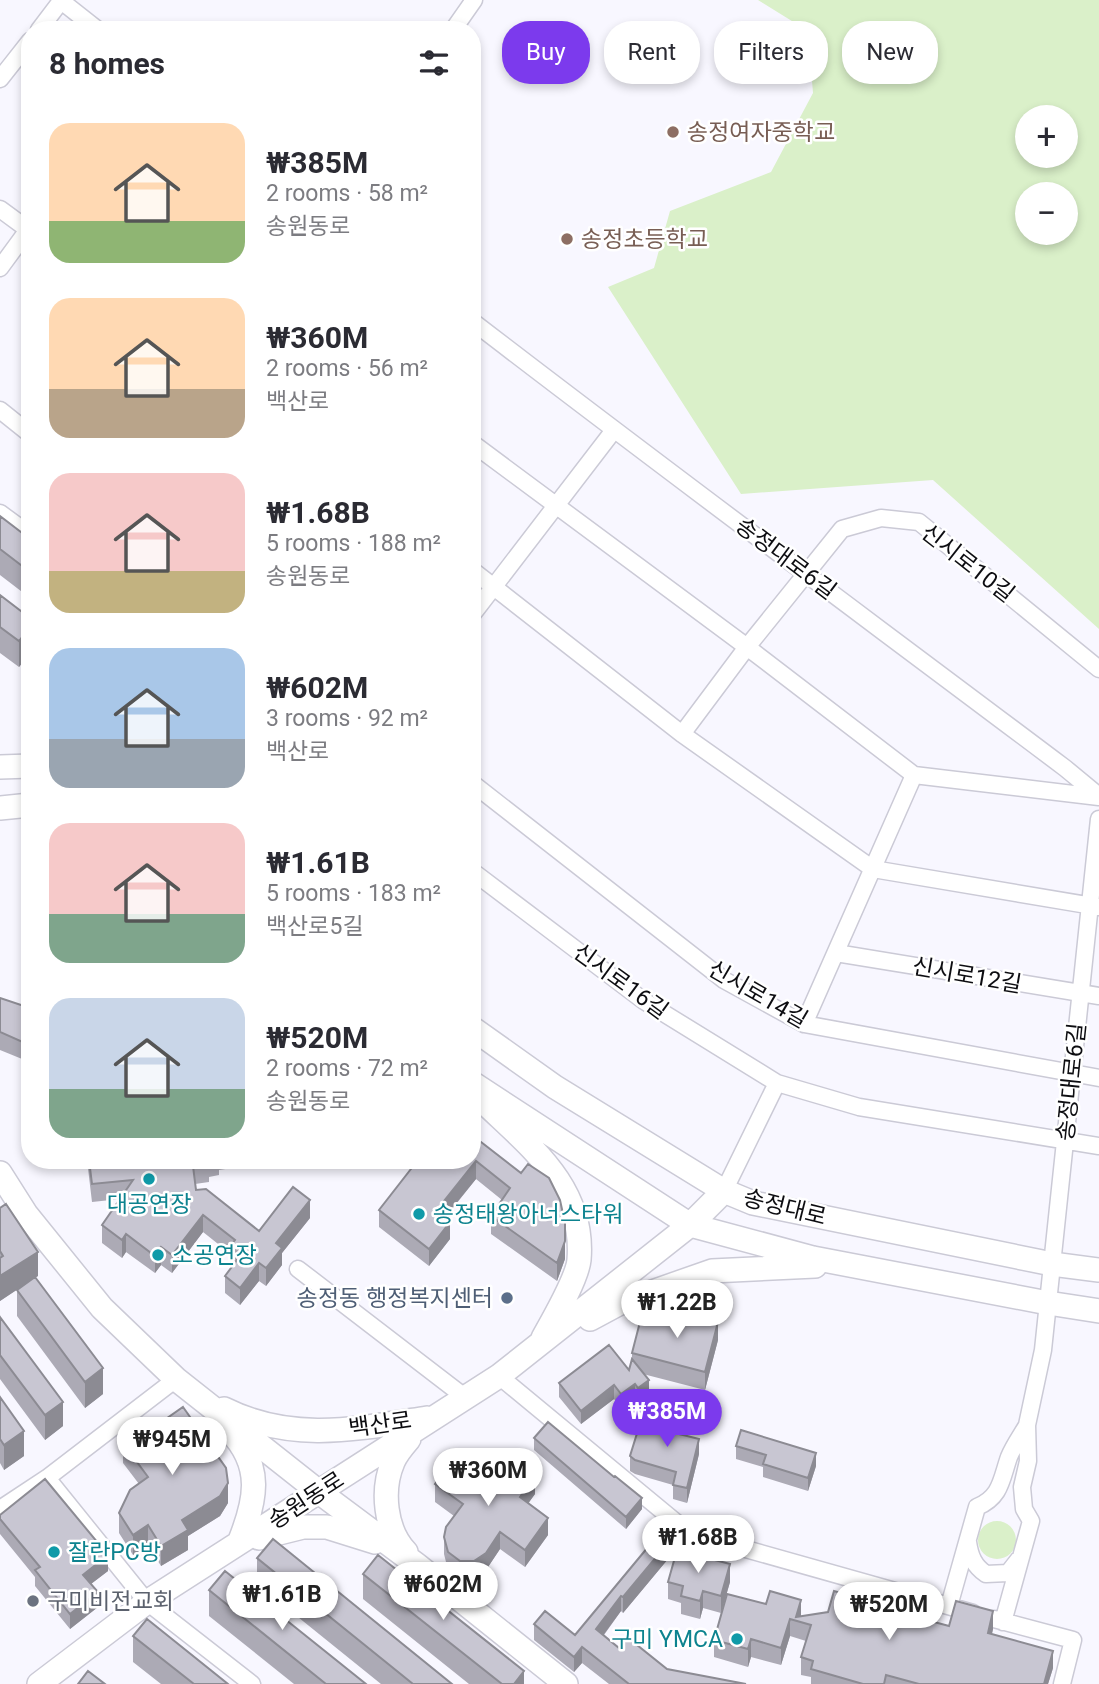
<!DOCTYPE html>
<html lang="en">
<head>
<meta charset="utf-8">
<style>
  body { margin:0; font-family:Roboto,"Noto Sans KR",sans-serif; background:#f7f7f7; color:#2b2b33; height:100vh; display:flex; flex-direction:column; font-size:26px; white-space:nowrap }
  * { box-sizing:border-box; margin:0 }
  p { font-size:23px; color:#7c7c81 }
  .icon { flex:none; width:38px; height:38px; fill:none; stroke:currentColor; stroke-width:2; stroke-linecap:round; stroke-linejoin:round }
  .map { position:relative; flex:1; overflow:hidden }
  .sheet { position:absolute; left:21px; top:21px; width:460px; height:1148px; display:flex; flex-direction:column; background:#fff; border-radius:28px; box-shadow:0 4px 10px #0003 }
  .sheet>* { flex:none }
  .top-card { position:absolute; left:502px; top:21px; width:492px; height:63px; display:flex; gap:14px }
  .fabs { position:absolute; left:1015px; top:105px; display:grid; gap:14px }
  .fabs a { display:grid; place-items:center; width:63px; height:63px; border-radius:50%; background:#fff; box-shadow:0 4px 10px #0003; font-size:35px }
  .price { position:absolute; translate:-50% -60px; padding:0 16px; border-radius:24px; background:#fff; color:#222; font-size:23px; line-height:46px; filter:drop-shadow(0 2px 4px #0008) }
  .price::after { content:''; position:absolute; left:50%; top:42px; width:21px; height:16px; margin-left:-10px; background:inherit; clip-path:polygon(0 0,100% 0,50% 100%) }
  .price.current { background:#7c3aed; color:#fff }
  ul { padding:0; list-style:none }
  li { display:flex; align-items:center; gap:21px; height:175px; padding:0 28px }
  li span { display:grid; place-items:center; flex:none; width:196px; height:140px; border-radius:21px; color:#555 }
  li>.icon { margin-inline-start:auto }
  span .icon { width:84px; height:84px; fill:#fffc; stroke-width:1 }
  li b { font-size:30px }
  h2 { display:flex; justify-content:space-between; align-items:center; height:84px; padding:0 28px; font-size:30px }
  .pill { padding:0 24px; border-radius:28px; background:#fff; box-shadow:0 4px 10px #0003; font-size:24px; line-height:63px }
  .pill.current { background:#7c3aed; color:#fff }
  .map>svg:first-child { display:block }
  .green { fill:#daf0c9; fill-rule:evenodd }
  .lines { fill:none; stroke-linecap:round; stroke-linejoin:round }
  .street-casing { stroke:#cbcad6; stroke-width:19 }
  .secondary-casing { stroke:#cbcad6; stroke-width:26 }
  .street { stroke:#fff; stroke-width:16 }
  .secondary { stroke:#fff; stroke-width:23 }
  .wall { fill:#acaab5 }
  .shaded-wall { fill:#8c8b93 }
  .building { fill:#c8c6d2; stroke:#8c8b93; stroke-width:2 }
  .education-dot { fill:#8d6e63; stroke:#fff; stroke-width:2.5 }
  .culture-dot { fill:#0f9aa8; stroke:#fff; stroke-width:2.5 }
  .service-dot { fill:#5c6f8a; stroke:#fff; stroke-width:2.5 }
  .worship-dot { fill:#6b7280; stroke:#fff; stroke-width:2.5 }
  .labels { text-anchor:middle; stroke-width:5; stroke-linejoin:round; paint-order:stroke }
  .education-label { font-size:23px; fill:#785e54; stroke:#fff; text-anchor:start }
  .street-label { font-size:23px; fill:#0d0d11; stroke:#fff }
  .culture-label { font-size:23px; fill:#0d838f; stroke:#fff; text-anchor:start }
  .service-label { font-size:23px; fill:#4e5e75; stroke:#fff; text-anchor:end }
  .worship-label { font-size:23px; fill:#5b616d; stroke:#fff; text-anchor:start }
</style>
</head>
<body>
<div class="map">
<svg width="1099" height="1684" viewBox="0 0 1099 1684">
  <rect width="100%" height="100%" fill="#f8f7ff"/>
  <path class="green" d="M 758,0 L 1099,0 L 1099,629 L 933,480 L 741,494 L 608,287 L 654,268 L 670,211 L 771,172 L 813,93 L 808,31 ZM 1027,117 L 1066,117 L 1066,156 L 1027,156 ZM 1027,194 L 1066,194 L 1066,233 L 1027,233 Z
    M978 1540a19 19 0 1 1 38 0a19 19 0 1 1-38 0Z"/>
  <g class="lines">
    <g class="street-casing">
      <path id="street" d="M 60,0 L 98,30
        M 39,30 L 61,1
        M 453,30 L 474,0
        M 0,79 L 30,41
        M 0,209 L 30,231
        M 0,268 L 30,227
        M 472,321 C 668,472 867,619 1065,768 L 1099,796
        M 0,410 L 30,434
        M 472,443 L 747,647 L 914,775
        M 0,513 L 30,535
        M 472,570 L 682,734 L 873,869 L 1099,907
        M 472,615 L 614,430
        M 682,734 L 747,647 L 842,529 L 881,518 L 919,522 L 1099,669
        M 914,775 L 1099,797
        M 472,783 L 724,980 L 804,1024 L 1099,1078
        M 472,871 L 644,1001 L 777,1083 L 859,1107 L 1099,1146
        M 836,953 L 1099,996
        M 804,1024 L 914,775
        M 724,1191 L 777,1083
        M 298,1269 L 466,1398
        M 499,1376 L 689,1533 L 973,1613
        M 47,1478 L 147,1602 L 252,1684
        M 0,1509 L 47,1478 L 176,1379
        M 968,1542 C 970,1556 974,1566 986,1574 L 1008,1573 L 1019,1559
        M 949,1606 L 977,1507 C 1001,1497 1001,1480 1009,1457 C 1013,1447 1020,1437 1026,1427
        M 994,1619 L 1073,1640 L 1062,1684
        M 1003,1622 L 1031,1521 L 1024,1509 L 1022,1487 L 1028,1461 L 1027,1425 L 1043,1350 L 1099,819"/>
    </g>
    <g class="secondary-casing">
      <path id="secondary" d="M 0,767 L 30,766
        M 0,808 L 30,805
        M 472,1028 L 555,1087 L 724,1191 L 753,1203 L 1052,1264 L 1099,1270
        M 472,1083 L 690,1225 L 813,1258 L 1048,1303 L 1099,1311
        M 487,1105 C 533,1149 585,1189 579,1260 C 577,1279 553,1320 543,1338
        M 0,1173 L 26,1214 L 102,1308 L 176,1379 L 319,1492 L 417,1565 L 566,1684
        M 590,1319 L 618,1304 L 712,1271 L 815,1266
        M 224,1409 C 292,1443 357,1429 427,1418
        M 229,1430 C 264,1466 256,1501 239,1543
        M 259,1538 L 303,1527 L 327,1527 L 375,1542
        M 406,1552 C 385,1530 381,1490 393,1462 C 396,1454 403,1446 409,1439
        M 39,1684 L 147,1602 L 499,1376 L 690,1225 L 724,1191"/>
    </g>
    <use href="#street" class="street"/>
    <use href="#secondary" class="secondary"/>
  </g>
  <path class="wall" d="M 0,516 L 30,539 L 30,598 L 0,575 Z
    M 0,595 L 30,618 L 30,653 L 19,667 L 0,653 Z
    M 0,998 L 30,1008 L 27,1061 L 0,1050 Z
    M 472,1135 L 565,1259 L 557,1281 L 491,1234 L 491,1216 L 502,1200 L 476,1179 L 445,1218 L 450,1239 L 429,1266 L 379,1227 L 379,1210 Z
    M 87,1160 L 232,1160 L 232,1168 L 219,1170 L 219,1175 L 209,1177 L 209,1182 L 195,1184 L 196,1190 L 259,1231 L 310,1218 L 282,1253 L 282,1265 L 266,1286 L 259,1281 L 240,1305 L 225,1293 L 225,1276 L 234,1263 L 232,1262 L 232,1255 L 203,1232 L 172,1273 L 161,1265 L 155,1273 L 126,1252 L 122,1258 L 102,1243 L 102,1225 L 120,1199 L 92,1202 Z
    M 0,1208 L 38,1276 L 35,1277 L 103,1394 L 85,1408 L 17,1316 L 17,1290 L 23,1285 L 0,1301 Z
    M 0,1317 L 63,1426 L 45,1440 L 0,1379 Z
    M 718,1340 L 705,1390 L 643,1374 L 649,1394 L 638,1402 L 635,1397 L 621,1408 L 614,1399 L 581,1424 L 559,1397 L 559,1383 L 629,1370 L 632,1360 L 632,1353 Z
    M 0,1397 L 24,1456 L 4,1470 L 0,1463 Z
    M 650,1430 L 683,1435 L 699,1454 L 687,1503 L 673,1499 L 673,1485 L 635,1474 L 630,1471 L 630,1456 Z
    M 143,1435 L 228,1503 L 220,1516 L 188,1536 L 188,1550 L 161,1566 L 148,1545 L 133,1555 L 119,1533 L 119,1513 L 139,1484 L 123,1463 L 123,1443 Z
    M 534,1438 L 614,1477 L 642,1509 L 626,1529 L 534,1450 Z
    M 736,1446 L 816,1466 L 808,1491 L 763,1477 L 763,1467 L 736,1459 Z
    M 493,1477 L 535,1494 L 528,1503 L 548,1535 L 525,1567 L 500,1549 L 486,1570 L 474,1578 L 460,1578 L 448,1570 L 444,1554 L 444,1537 L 454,1516 L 435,1502 L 435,1484 Z
    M 0,1515 L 108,1571 L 91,1584 L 98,1607 L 70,1629 L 35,1586 L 35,1577 L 0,1534 Z
    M 673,1553 L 623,1613 L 621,1611 L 604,1635 L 619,1648 L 667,1669 L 746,1684 L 609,1684 L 582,1663 L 574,1672 L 534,1640 L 534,1624 L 575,1635 Z
    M 257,1558 L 452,1684 L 381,1684 L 257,1584 Z
    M 363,1574 L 524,1684 L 469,1684 L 363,1599 Z
    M 668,1582 L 730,1582 L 721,1613 L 703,1608 L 700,1619 L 681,1614 L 681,1603 L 668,1599 Z
    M 209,1590 L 366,1684 L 294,1684 L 209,1616 Z
    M 898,1613 L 949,1626 L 993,1629 L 992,1634 L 1053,1668 L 1048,1684 L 811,1684 L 811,1677 L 801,1675 L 801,1657 L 806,1641 L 790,1636 L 781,1665 L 751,1657 L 748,1667 L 714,1657 L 714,1640 L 801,1616 Z
    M 133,1636 L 228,1684 L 161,1684 L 133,1662 Z"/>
  <path class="shaded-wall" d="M 30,627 L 30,653 L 19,667 L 19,641 Z
    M 30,1039 L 30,1056 L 27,1061 L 27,1044 Z
    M 476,1161 L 476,1179 L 436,1228 L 436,1211 Z
    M 310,1200 L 310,1218 L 282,1253 L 282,1265 L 266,1286 L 266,1268 L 276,1243 Z
    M 203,1215 L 203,1232 L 172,1273 L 172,1255 Z
    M 450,1222 L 450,1239 L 429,1266 L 429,1249 Z
    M 126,1234 L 126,1252 L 122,1258 L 122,1240 Z
    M 565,1241 L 565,1259 L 557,1281 L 557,1263 Z
    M 161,1247 L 161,1265 L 155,1273 L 155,1256 Z
    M 38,1252 L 38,1276 L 0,1301 L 0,1276 Z
    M 259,1263 L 259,1281 L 240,1305 L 240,1288 Z
    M 718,1322 L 718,1340 L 705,1390 L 705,1372 Z
    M 103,1368 L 103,1394 L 85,1408 L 85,1382 Z
    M 649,1380 L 649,1394 L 638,1402 L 638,1388 Z
    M 635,1384 L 635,1397 L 621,1408 L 621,1394 Z
    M 614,1385 L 614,1399 L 581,1424 L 581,1411 Z
    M 63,1402 L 63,1426 L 45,1440 L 45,1415 Z
    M 683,1420 L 683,1435 L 679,1434 Z
    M 24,1431 L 24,1456 L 4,1470 L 4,1445 Z
    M 699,1439 L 699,1454 L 687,1503 L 687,1488 Z
    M 816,1453 L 816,1466 L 808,1491 L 808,1478 Z
    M 535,1476 L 535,1494 L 520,1515 L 520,1497 Z
    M 228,1483 L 228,1503 L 220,1516 L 188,1536 L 188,1550 L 161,1566 L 161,1546 L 182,1520 Z
    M 642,1498 L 642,1509 L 626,1529 L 626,1517 Z
    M 548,1518 L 548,1535 L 525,1567 L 525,1550 Z
    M 148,1525 L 148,1545 L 133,1555 L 133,1535 Z
    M 500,1532 L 500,1549 L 486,1570 L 474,1578 L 474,1561 Z
    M 673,1537 L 673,1553 L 623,1613 L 623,1597 Z
    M 108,1555 L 108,1571 L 83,1590 L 83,1575 Z
    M 730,1564 L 730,1582 L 721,1613 L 721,1596 Z
    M 703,1591 L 703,1608 L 700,1619 L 700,1601 Z
    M 98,1592 L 98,1607 L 70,1629 L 70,1614 Z
    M 621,1596 L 621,1611 L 596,1645 L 596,1629 Z
    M 801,1600 L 801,1618 L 796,1617 Z
    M 993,1611 L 993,1629 L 988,1650 L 988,1633 Z
    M 790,1619 L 790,1636 L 781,1665 L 781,1648 Z
    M 751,1639 L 751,1657 L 748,1667 L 748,1649 Z
    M 582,1647 L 582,1663 L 574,1672 L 574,1657 Z
    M 1053,1651 L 1053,1668 L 1048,1684 L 1044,1684 Z
    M 524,1671 L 524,1684 L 514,1684 Z"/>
  <path class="building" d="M 0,516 L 30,539 L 30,572 L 0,549 Z
    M 0,595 L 30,618 L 30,627 L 19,641 L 0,627 Z
    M 0,998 L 30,1008 L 30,1039 L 27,1044 L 0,1032 Z
    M 472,1135 L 521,1173 L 528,1164 L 549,1178 L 560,1200 L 565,1223 L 565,1241 L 557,1263 L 491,1216 L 510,1188 L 476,1161 L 436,1211 L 450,1222 L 429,1249 L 379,1210 L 418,1160 L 472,1160 Z
    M 89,1160 L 208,1160 L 209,1164 L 193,1166 L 196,1190 L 206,1189 L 259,1231 L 293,1187 L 310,1200 L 276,1243 L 282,1248 L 266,1268 L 259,1263 L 240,1288 L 225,1276 L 243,1252 L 232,1244 L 235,1240 L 203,1215 L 172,1255 L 161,1247 L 155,1256 L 126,1234 L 122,1240 L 102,1225 L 133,1180 L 92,1184 Z
    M 6,1204 L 38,1252 L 0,1276 L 0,1258 L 3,1256 L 0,1251 L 0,1208 Z
    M 35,1277 L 103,1368 L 85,1382 L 17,1290 Z
    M 665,1308 L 718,1322 L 705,1372 L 632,1353 L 641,1318 L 661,1324 Z
    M 0,1317 L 63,1402 L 45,1415 L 0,1355 Z
    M 609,1345 L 629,1370 L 632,1359 L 649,1380 L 638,1388 L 635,1384 L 621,1394 L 614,1385 L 581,1411 L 559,1383 Z
    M 0,1397 L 24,1431 L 4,1445 L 0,1439 Z
    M 183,1407 L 226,1468 L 228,1483 L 220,1496 L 182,1520 L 188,1530 L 161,1546 L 148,1525 L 133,1535 L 119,1513 L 130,1490 L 148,1477 L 123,1443 L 140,1431 L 143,1435 Z
    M 665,1415 L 683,1420 L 679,1434 L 699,1439 L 687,1488 L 673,1485 L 676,1472 L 635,1460 L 630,1456 L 639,1427 L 650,1430 L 662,1424 Z
    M 548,1422 L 614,1477 L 615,1476 L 642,1498 L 626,1517 L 534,1438 Z
    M 741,1430 L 816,1453 L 808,1478 L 763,1464 L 766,1455 L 736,1446 Z
    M 458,1452 L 493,1477 L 509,1456 L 535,1476 L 520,1497 L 548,1518 L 525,1550 L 500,1532 L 486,1553 L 474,1561 L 460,1561 L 448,1552 L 444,1537 L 446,1527 L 463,1504 L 435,1484 Z
    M 45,1479 L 108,1555 L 83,1575 L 98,1592 L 70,1614 L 35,1570 L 40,1567 L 0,1519 L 0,1515 Z
    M 663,1529 L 673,1537 L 623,1597 L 621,1596 L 596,1629 L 619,1648 L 627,1637 L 667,1669 L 746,1684 L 629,1684 L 582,1647 L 574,1657 L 534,1624 L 545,1611 L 575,1635 Z
    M 273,1539 L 452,1684 L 413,1684 L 257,1558 Z
    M 677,1550 L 730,1564 L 721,1596 L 703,1591 L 700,1601 L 681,1596 L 683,1586 L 668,1582 Z
    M 378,1555 L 524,1671 L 514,1684 L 502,1684 L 363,1574 Z
    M 225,1571 L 366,1684 L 326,1684 L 209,1590 Z
    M 770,1591 L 801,1600 L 796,1617 L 828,1612 L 834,1591 L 898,1609 L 897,1612 L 949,1626 L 956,1601 L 993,1611 L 988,1633 L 1053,1651 L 1044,1684 L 919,1684 L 886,1675 L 884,1684 L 863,1684 L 811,1669 L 813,1661 L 801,1657 L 811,1625 L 790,1619 L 781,1648 L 751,1639 L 748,1649 L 714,1640 L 727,1594 L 766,1604 Z
    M 147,1619 L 228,1684 L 194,1684 L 133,1636 Z
    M 88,1671 L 105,1684 L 78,1684 Z"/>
  <g class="education-dot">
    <circle cx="673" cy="132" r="7"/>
    <circle cx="567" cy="239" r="7"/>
  </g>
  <g class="culture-dot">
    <circle cx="149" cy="1179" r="7"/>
    <circle cx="419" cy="1214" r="7"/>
    <circle cx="158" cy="1255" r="7"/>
    <circle cx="54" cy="1552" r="7"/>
    <circle cx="737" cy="1639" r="7"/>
  </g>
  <circle class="service-dot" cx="507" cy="1298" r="7"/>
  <circle class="worship-dot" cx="33" cy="1601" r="7"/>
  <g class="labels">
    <g class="education-label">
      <text x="687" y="140">송정여자중학교</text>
      <text x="581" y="247">송정초등학교</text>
    </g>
    <g class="street-label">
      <text transform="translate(786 558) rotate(37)" y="8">송정대로6길</text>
      <text transform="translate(968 563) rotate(38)" y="8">신시로10길</text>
      <text transform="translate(967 975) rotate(10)" y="8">신시로12길</text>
      <text transform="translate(621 981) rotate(36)" y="8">신시로16길</text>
      <text transform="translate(758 994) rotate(30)" y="8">신시로14길</text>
      <text transform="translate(1071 1082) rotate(-84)" y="8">송정대로6길</text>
      <text transform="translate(785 1207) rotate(14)" y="8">송정대로</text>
      <text transform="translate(380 1424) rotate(-8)" y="8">백산로</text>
      <text transform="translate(306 1500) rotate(-33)" y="8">송원동로</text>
    </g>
    <g class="culture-label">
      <text x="149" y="1212" text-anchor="middle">대공연장</text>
      <text x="433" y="1222">송정태왕아너스타워</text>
      <text x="172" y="1263">소공연장</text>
      <text x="68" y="1560">잘란PC방</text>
      <text x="723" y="1647" text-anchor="end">구미 YMCA</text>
    </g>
    <g class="service-label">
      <text x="493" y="1306">송정동 행정복지센터</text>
    </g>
    <g class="worship-label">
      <text x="47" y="1609">구미비전교회</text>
    </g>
  </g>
</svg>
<div class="fabs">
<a>+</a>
<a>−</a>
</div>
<b class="price" style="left:677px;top:1340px">₩1.22B</b>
<b class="price current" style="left:667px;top:1449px">₩385M</b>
<b class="price" style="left:172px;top:1477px">₩945M</b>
<b class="price" style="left:488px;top:1508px">₩360M</b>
<b class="price" style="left:698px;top:1575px">₩1.68B</b>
<b class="price" style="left:443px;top:1622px">₩602M</b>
<b class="price" style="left:282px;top:1632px">₩1.61B</b>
<b class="price" style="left:889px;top:1642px">₩520M</b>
<div class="top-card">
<a class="pill current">Buy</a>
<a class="pill">Rent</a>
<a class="pill">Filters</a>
<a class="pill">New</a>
</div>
<section class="sheet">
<h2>8 homes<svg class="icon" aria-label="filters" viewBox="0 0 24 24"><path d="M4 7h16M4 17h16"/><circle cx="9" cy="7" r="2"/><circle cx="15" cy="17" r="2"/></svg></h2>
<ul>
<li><span style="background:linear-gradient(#ffd9b3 70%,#8fb573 0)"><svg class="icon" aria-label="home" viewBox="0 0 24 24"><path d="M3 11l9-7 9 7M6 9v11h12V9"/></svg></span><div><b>₩385M</b><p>2 rooms · 58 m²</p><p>송원동로</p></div></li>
<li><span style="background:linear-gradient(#ffd9b3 65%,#b9a48a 0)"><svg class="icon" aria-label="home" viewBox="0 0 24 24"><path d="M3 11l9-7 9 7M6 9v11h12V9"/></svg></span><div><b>₩360M</b><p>2 rooms · 56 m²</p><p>백산로</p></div></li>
<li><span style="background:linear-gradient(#f6c9c9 70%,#c2b280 0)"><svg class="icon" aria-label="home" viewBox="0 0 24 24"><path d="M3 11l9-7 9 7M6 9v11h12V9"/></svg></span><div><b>₩1.68B</b><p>5 rooms · 188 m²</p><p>송원동로</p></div></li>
<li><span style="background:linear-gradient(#a9c7e8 65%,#9aa5b1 0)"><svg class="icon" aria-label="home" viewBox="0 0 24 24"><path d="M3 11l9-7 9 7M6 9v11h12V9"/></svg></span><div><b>₩602M</b><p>3 rooms · 92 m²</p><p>백산로</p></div></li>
<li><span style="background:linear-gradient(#f6c9c9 65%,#7fa58c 0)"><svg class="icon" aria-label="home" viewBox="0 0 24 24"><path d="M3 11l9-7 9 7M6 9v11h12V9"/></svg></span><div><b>₩1.61B</b><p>5 rooms · 183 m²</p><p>백산로5길</p></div></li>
<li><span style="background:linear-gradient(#c9d6e8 65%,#7fa58c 0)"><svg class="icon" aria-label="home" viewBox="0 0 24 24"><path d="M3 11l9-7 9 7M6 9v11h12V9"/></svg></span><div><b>₩520M</b><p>2 rooms · 72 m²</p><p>송원동로</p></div></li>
</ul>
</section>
</div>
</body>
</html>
